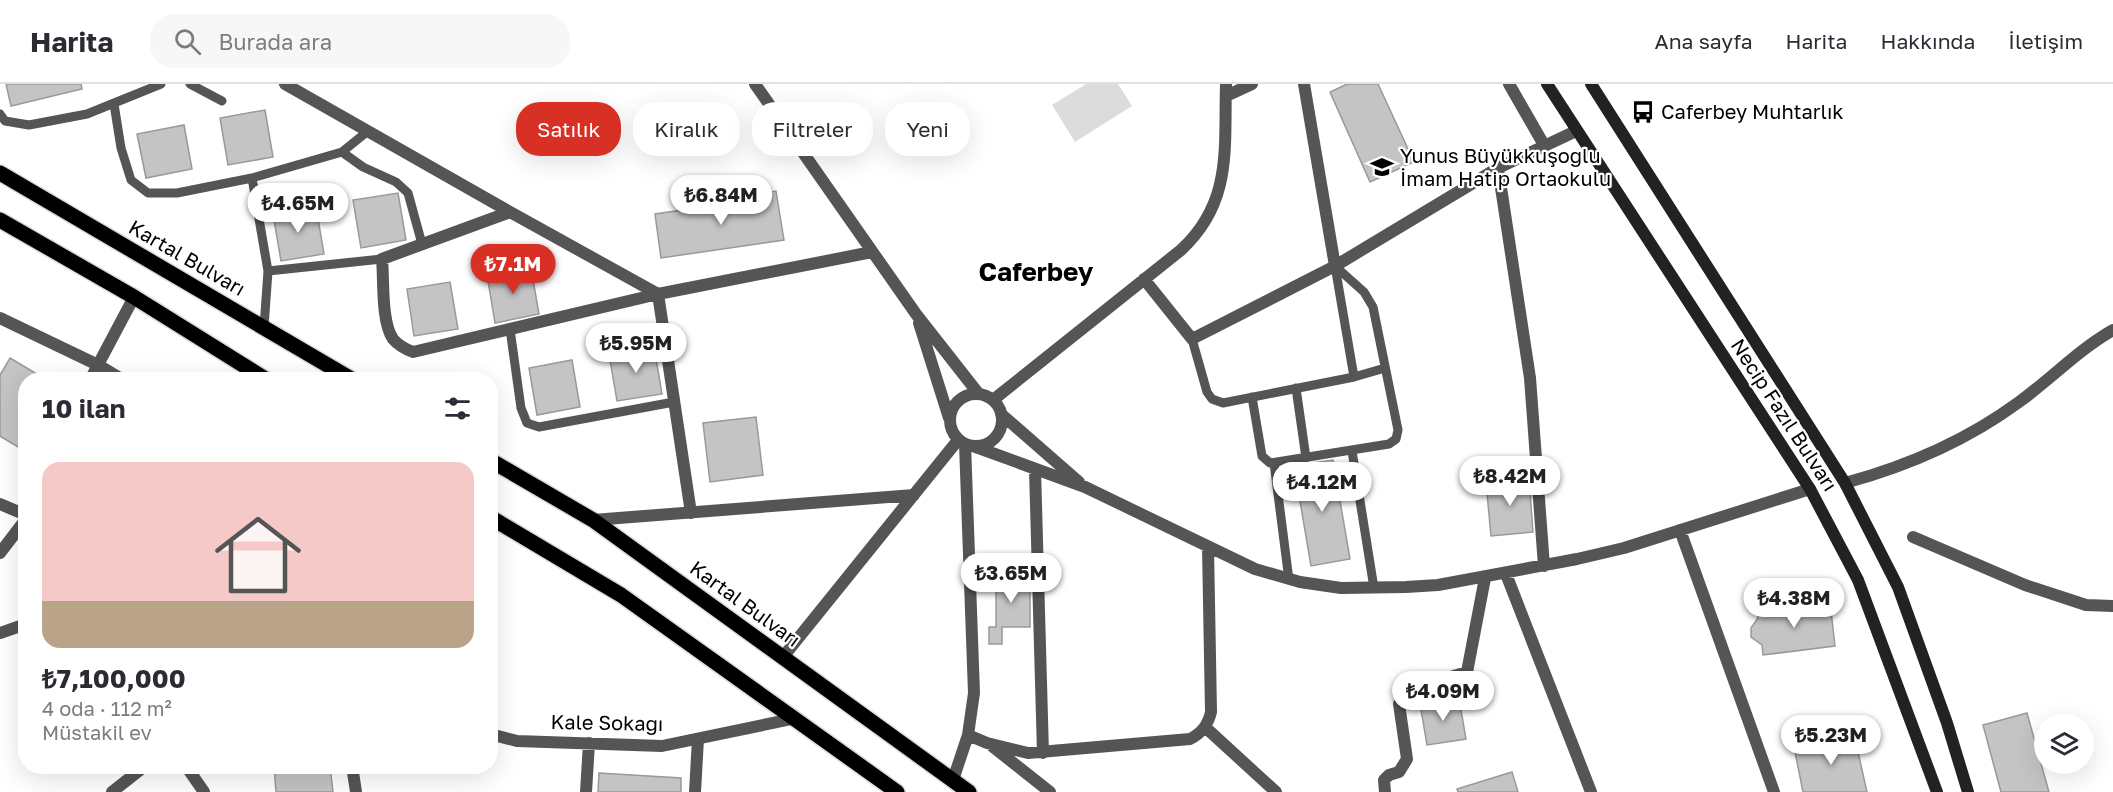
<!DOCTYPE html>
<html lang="tr">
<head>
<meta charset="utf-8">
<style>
  body { margin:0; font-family:"Golos Text",sans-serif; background:#f7f7f7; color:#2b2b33; height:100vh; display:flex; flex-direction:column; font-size:22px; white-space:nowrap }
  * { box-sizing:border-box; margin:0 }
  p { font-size:20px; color:#7c7c81 }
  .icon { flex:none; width:33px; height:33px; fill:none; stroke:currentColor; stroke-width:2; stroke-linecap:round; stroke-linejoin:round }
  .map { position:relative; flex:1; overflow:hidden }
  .sheet { position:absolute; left:18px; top:288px; width:480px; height:402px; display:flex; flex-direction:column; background:#fff; border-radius:24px; box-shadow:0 6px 24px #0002 }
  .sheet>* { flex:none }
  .hud { position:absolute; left:516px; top:18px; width:570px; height:54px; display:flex; gap:12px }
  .fabs { position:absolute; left:2034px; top:630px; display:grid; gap:12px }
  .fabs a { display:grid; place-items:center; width:60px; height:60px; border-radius:50%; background:#fff; box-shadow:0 6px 24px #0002; font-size:30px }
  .price { position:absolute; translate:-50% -51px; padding:0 14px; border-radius:21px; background:#fff; color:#222; font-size:20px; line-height:39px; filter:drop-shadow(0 2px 3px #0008) }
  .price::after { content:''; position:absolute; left:50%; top:36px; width:18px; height:14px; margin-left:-9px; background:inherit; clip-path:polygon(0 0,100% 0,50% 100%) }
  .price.selected { background:#d93025; color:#fff }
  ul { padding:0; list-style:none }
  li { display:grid; align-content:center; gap:12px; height:318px; padding:0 24px }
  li+li { border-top:2px solid #e1e1e2 }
  li span { display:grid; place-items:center; height:186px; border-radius:18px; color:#555 }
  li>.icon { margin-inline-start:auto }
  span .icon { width:108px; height:108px; fill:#fffc; stroke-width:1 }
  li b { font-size:26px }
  h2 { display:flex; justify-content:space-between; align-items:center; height:72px; padding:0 24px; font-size:26px }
  .pill { padding:0 21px; border-radius:24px; background:#fff; box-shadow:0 6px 24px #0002; font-size:21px; line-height:54px }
  .pill.selected { background:#d93025; color:#fff }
  header { display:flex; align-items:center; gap:36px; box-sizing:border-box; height:84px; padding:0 30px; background:#fff; border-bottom:2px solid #e1e1e2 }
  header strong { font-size:28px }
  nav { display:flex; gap:33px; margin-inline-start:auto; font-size:21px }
  .search { width:420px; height:54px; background:#f7f7f7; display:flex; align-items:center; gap:15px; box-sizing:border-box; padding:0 21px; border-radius:24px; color:#7c7c81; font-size:22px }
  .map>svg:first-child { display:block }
  .green { fill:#dcdcdc }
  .building { fill:#c4c4c4; stroke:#999; stroke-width:1.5 }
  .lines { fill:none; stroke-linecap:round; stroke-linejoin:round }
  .primary-casing { stroke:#dbdbdb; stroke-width:18 }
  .lane { stroke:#555; stroke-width:9 }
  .street { stroke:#555; stroke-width:12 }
  .secondary { stroke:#222; stroke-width:12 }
  .primary { stroke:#000; stroke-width:15 }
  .labels { text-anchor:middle; stroke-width:4.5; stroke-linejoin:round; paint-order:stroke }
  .poi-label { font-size:20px; fill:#000; stroke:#fff; text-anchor:start }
  .street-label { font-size:20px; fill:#000; stroke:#fff }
  .district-label { font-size:26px; font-weight:bold; fill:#000; stroke:#fff }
</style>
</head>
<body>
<header>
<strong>Harita</strong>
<div class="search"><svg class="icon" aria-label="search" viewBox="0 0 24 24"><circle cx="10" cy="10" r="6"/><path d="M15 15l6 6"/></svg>Burada ara</div>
<nav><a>Ana sayfa</a><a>Harita</a><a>Hakkında</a><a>İletişim</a></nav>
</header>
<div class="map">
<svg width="2113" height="708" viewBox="0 0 2113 708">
  <rect width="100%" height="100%" fill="#fff"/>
  <path class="green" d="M 1086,0 L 1118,0 L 1132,22 L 1075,58 L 1052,21 Z"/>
  <path class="building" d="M 6,0 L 81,0 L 82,5 L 11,22 Z
    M 1347,0 L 1378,0 L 1414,78 L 1370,98 L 1330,8 Z
    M 265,26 L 273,73 L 228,81 L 220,34 Z
    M 184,41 L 192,85 L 146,94 L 137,50 Z
    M 776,107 L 784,156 L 661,174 L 655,130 L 739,118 L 738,113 Z
    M 398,109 L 406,156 L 361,164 L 353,116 Z
    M 316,123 L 324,170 L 281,177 L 273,130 Z
    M 531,184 L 539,230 L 495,239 L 487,191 Z
    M 450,198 L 458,245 L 414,252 L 407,205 Z
    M 654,263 L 662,310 L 617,317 L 609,270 Z
    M 10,274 L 47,296 L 26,296 L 26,350 L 18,363 L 0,352 L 0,291 Z
    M 572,276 L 580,323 L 537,331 L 529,284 Z
    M 756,333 L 763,391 L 710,398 L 703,339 Z
    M 1333,376 L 1350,475 L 1311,482 L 1294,382 Z
    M 1529,394 L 1533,448 L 1491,452 L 1486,398 Z
    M 996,490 L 1030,490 L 1030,543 L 1002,543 L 1002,560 L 989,560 L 989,543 L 996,543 Z
    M 1830,518 L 1835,562 L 1763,571 L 1762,561 L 1751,553 L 1751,544 L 1758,534 L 1757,527 Z
    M 1459,614 L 1466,655 L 1427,661 L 1420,620 Z
    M 2027,629 L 2049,708 L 2001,708 L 1983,641 Z
    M 1854,650 L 1867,708 L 1803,708 L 1794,663 Z
    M 274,682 L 330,682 L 333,708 L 276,708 Z
    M 1512,688 L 1518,708 L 1458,708 L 1457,705 Z
    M 599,689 L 681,694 L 681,708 L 598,708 Z"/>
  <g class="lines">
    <g class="primary-casing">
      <path id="primary" d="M 0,89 L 353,296
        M 0,136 L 134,213 L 267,296
        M 490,376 L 593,436 L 969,708
        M 490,433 L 621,511 L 897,708"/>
    </g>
    <path class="lane" d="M 190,0 L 222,17
      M 114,20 L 121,64 L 131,96 L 148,109 L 177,109 L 252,94 L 342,68 L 368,47
      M 0,30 L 5,37 L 29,41 L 87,30 L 161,0
      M 342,68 L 363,83 L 396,98 L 408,109 L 422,160
      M 252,94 L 268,187 L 264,243
      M 1335,182 L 1354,293
      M 268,187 L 382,175
      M 510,245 L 521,324 L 527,339 L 539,343 L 674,318
      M 1192,255 L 1207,308 L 1212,315 L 1223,319 L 1354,293 L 1385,284
      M 1296,304 L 1306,374
      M 1252,313 L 1262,372 L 1270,379 L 1389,360 L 1396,355 L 1398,346 L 1373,223 L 1364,208 L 1335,182
      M 1352,367 L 1374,504
      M 1274,379 L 1289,496"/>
    <path class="street" d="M 285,0 L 510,128 L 658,210 L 872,168
      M 755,0 L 916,230 L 978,309
      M 1304,0 L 1335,182
      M 1509,0 L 1544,61
      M 1226,12 L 1252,0
      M 1498,84 L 1530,294 L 1544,482
      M 510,128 L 382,175 C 384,195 381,238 393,255 C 398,261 405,265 413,268 L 658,210 L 691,429
      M 1144,195 L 1192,255 L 1335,182 L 1498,84 L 1576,47
      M 0,234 L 98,281 L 123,296
      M 919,239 L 949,334
      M 90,296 L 134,213
      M950 336a26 26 0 1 1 52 0a26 26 0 1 1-52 0Z
      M 993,316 L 1181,166 C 1233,118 1224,64 1226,0
      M 1001,330 L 1079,398
      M 973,362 L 1085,403 L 1255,485 L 1300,498 L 1341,504 L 1406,503 L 1438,501 L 1577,475 L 1624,464 L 1810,405
      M 1035,385 L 1043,669
      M 1845,399 C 1908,382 1966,357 2019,318 C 2051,295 2078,266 2113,246
      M 0,420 L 26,431
      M 593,436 L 914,411
      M 1680,446 L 1774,708
      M 1913,453 L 2025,501 L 2086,521 L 2113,522
      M 0,469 L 26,435
      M 1506,490 L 1591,708
      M 0,549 L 26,540
      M 783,573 L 958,356
      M 1205,643 L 1276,708
      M 490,650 L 517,657 L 662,662 L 792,635
      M 968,651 L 987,659 L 1028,669 L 1190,655 C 1202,649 1208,641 1211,628 L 1208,463
      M 992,662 L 1050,708
      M 186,682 L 204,708
      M 352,682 L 356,708
      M 953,696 L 968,651 L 974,609 L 965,360
      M 112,708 L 145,682
      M 586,708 L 589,659
      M 695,708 L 698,655
      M 1385,708 L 1384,696 L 1389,691 L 1399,688 L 1407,675 L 1399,620 L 1404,611 L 1411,605 L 1467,588 L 1485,494"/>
    <path class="secondary" d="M 1547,0 L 1810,405 L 1858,496 L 1937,708
      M 1591,0 L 1845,399 L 1898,503 L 1947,639 L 1968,708"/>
    <use href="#primary" class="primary"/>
  </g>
  <defs>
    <g id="bus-bare" transform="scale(1.8)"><path d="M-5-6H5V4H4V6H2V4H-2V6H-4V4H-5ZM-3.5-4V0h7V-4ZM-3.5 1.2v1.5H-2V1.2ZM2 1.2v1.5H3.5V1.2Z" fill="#000" stroke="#fff" stroke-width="2.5" paint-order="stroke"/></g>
    <g id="school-bare" transform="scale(1.8)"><path d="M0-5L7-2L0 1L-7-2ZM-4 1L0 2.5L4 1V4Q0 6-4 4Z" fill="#000" stroke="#fff" stroke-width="2.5" paint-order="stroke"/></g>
  </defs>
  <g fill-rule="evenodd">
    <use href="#bus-bare" x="1643" y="28"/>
    <use href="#school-bare" x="1382" y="83"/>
  </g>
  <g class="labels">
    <g class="poi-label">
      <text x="1661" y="35">Caferbey Muhtarlık</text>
      <text x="1400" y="79">Yunus Büyükkuşoğlu<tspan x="1400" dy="23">İmam Hatip Ortaokulu</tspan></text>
    </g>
    <g class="street-label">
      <text transform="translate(187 174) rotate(30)" y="7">Kartal Bulvarı</text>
      <text transform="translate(1784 331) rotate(57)" y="7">Necip Fazıl Bulvarı</text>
      <text transform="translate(745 520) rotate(36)" y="7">Kartal Bulvarı</text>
      <text transform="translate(607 639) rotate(1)" y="7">Kale Sokağı</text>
    </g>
    <g class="district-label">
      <text x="1036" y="197">Caferbey</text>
    </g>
  </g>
</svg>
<div class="fabs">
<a><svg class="icon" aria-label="layers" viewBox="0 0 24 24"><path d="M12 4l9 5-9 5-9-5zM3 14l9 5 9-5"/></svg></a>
</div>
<b class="price" style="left:721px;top:142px">₺6.84M</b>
<b class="price" style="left:298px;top:150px">₺4.65M</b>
<b class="price selected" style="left:513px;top:211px">₺7.1M</b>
<b class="price" style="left:636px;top:290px">₺5.95M</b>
<b class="price" style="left:1510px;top:423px">₺8.42M</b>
<b class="price" style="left:1322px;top:429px">₺4.12M</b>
<b class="price" style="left:1011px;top:520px">₺3.65M</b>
<b class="price" style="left:1794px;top:545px">₺4.38M</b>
<b class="price" style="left:1443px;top:638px">₺4.09M</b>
<b class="price" style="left:1831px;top:682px">₺5.23M</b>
<div class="hud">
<a class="pill selected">Satılık</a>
<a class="pill">Kiralık</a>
<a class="pill">Filtreler</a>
<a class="pill">Yeni</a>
</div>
<section class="sheet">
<h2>10 ilan<svg class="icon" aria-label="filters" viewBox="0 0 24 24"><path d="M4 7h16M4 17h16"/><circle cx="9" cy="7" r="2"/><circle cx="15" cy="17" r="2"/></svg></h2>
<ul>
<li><span style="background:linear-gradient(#f6c9c9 75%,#b9a48a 0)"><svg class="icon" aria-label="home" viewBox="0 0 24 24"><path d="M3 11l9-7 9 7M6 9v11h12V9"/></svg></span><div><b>₺7,100,000</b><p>4 oda · 112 m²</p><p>Müstakil ev</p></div></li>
</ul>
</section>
</div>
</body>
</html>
